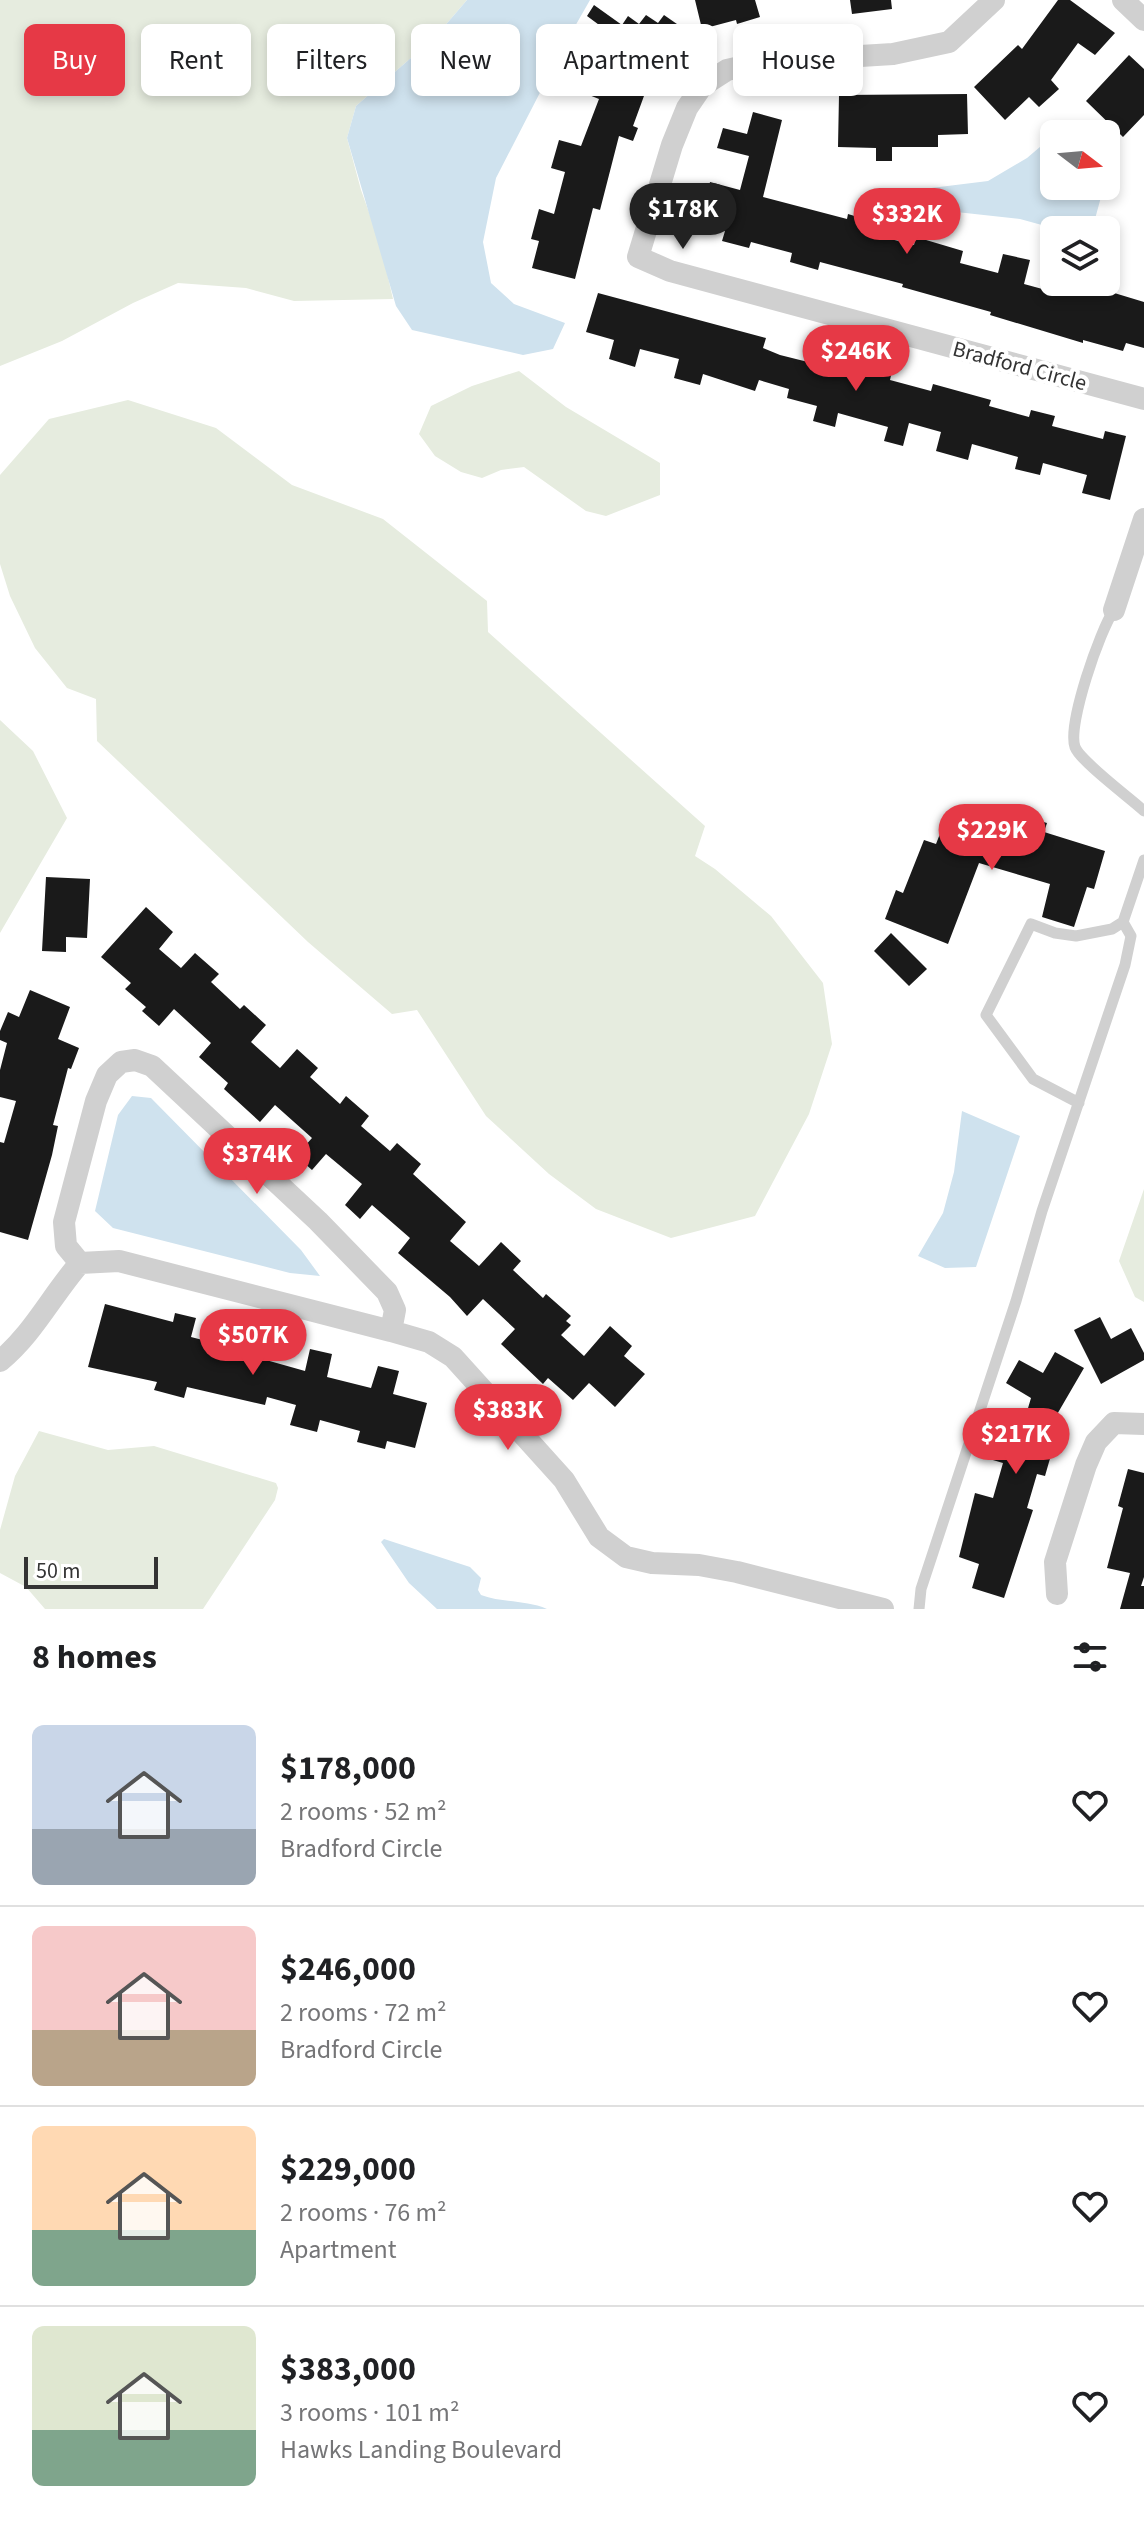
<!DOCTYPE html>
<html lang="en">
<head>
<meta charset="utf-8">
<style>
  body { margin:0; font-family:"Source Sans 3",sans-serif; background:#f6f6f6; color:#202124; height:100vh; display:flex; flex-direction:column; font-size:30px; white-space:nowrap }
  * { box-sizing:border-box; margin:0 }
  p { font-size:26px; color:#757577 }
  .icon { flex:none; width:44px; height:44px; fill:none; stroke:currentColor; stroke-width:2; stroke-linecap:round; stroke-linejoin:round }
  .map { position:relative; height:1609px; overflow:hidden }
  .panel { display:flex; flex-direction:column; background:#fff; flex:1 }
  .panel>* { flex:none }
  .hud { position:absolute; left:24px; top:24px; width:1096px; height:72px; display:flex; gap:16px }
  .needle { width:52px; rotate:106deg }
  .fabs { position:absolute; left:1040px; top:120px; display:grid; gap:16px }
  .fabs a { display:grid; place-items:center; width:80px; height:80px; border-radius:12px; background:#fff; box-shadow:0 4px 12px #0003; font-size:40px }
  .scale { position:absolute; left:24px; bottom:20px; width:134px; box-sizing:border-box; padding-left:8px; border:4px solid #333; border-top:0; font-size:22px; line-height:28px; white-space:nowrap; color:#333; -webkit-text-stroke:6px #fff; paint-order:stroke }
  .price { position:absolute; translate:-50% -68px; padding:0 18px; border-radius:28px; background:#e63946; color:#fff; font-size:26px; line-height:52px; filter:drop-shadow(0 2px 4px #0008) }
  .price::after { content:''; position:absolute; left:50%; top:48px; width:24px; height:18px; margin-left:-12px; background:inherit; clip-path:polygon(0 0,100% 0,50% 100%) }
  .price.on { background:#222; color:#fff }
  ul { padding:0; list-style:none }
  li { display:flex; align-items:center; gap:24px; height:200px; padding:0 32px }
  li+li { border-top:2px solid #e0e0e0 }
  li span { display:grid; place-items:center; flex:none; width:224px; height:160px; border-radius:12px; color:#555 }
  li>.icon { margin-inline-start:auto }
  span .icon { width:96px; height:96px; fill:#fffc; stroke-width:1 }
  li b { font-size:34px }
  h2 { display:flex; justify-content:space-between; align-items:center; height:96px; padding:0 32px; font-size:34px }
  .pill { padding:0 28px; border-radius:12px; background:#fff; box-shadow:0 4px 12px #0003; font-size:28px; line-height:72px }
  .pill.on { background:#e63946; color:#fff }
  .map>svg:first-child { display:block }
  .green { fill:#e6ecdf }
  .water { fill:#cfe2ee }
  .building { fill:#1a1a1a }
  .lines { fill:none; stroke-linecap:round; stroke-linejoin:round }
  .lane { stroke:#d0d0d0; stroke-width:11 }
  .street { stroke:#d0d0d0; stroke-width:22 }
  .labels { text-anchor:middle; stroke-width:8; stroke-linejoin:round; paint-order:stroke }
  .street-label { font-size:22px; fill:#333; stroke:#fff }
</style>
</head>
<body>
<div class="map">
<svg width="1144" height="1609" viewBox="0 0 1144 1609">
  <rect width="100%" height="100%" fill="#fff"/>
  <path class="green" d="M 0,0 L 467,0 L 436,36 L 356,106 L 347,138 L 361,190 L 380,243 L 393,299 L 294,301 L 246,288 L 178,283 L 133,303 L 62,341 L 0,366 Z
    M 519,371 L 566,407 L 660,463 L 660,495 L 606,516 L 586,511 L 524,467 L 501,470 L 482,478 L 461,472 L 435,456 L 419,434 L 431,406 L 472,386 Z
    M 128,400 L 216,428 L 292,485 L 383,519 L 487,601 L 488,632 L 705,826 L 695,856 L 715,869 L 771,916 L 823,983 L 832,1044 L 809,1114 L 755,1216 L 671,1238 L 596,1209 L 549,1174 L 486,1116 L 417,1010 L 392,1014 L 308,942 L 97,741 L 96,699 L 67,688 L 35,648 L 10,596 L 0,564 L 0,475 L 49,419 Z
    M 0,720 L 33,751 L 67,818 L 0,933 Z
    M 1144,1189 L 1144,1302 L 1135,1297 L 1119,1261 Z
    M 39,1431 L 108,1450 L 154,1446 L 276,1483 L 278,1488 L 275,1500 L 203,1609 L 45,1609 L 26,1587 L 0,1573 L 0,1530 L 15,1476 Z"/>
  <path class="water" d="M 467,0 L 590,0 L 566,42 L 496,178 L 483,242 L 491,283 L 514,304 L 565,323 L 553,349 L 523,355 L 412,330 L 396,306 L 347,138 L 356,106 L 436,36 Z
    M 1054,135 L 1054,186 L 1104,186 L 1092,230 L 1060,230 L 1020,219 L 929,209 L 915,190 L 988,181 L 1027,158 Z
    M 132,1096 L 151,1098 L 301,1250 L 320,1276 L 290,1273 L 113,1228 L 95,1211 L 118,1115 Z
    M 962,1111 L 1020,1136 L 976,1267 L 945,1268 L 918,1256 L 943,1213 L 954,1172 Z
    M 384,1539 L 470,1567 L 481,1578 L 478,1590 L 481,1595 C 503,1603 526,1600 547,1609 L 437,1609 L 409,1583 L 381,1542 Z"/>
  <path class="building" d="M 695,0 L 755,0 L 760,17 L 737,24 L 736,20 L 702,29 Z
    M 850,0 L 891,0 L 892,9 L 852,14 Z
    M 1058,0 L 1070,0 L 1115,33 L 1095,55 L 1078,43 L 1051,80 L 1059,89 L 1039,107 L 1029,97 L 1005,120 L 974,87 L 1018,45 L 1022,49 Z
    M 594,5 L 622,25 L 628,16 L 639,24 L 646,15 L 658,23 L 664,15 L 687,31 L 669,56 L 675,61 L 660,82 L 608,45 L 614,36 L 587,16 Z
    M 1129,55 L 1144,69 L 1144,115 L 1123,137 L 1086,101 Z
    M 594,65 L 648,85 L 633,126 L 638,128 L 633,141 L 619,136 L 600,210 L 593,208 L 575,279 L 532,268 L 539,241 L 531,239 L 539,209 L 554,214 L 565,172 L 551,168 L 559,140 L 581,146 L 599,99 L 584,93 Z
    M 967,94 L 968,134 L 938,135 L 938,147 L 892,147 L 892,161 L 876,161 L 876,148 L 838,147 L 839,95 Z
    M 753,112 L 782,120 L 763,197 L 847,219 L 848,214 L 871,221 L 867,233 L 914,245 L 916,237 L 963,251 L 960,263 L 998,273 L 1003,254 L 1030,260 L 1024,284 L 1057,293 L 1060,282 L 1078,282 L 1144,302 L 1144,348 L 1126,343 L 1123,351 L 1083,340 L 1083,343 L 990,315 L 991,312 L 902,287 L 903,284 L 820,262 L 818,270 L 790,262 L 792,253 L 751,242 L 749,248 L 722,241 L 725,231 L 701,224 L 710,182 L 740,190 L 749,156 L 717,148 L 723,128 L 747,134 Z
    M 598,293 L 766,338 L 763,348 L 780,355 L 824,366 L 827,354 L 892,371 L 890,380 L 931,391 L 933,384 L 991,400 L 989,406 L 1029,417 L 1031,410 L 1055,416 L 1052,426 L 1103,439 L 1105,431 L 1126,436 L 1110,500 L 1082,493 L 1087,475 L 1043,463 L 1040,475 L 1015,469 L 1018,457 L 972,444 L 968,460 L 936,451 L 941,432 L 909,423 L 903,446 L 884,441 L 888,427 L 838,413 L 835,427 L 813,421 L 817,406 L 787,398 L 789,389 L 759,380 L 755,391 L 703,374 L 700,385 L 674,378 L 679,359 L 640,349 L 635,367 L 609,359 L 614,340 L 586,332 Z
    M 949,811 L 987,826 L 990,816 L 1027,827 L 1030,818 L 1047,823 L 1044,832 L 1105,851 L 1094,889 L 1087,887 L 1074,927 L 1042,917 L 1050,884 L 979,863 L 948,944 L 885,919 L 896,890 L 903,893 L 924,840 L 936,844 Z
    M 46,877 L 90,879 L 87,938 L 66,937 L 66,952 L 42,951 Z
    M 146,907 L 173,932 L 159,949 L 181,968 L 195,953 L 219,974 L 211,982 L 240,1009 L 244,1005 L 266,1025 L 251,1042 L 280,1068 L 297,1049 L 318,1068 L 310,1077 L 340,1104 L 346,1096 L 369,1116 L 361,1126 L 390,1151 L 397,1143 L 421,1164 L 413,1174 L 466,1222 L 450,1241 L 479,1266 L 501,1242 L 521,1261 L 513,1270 L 543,1298 L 546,1294 L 571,1316 L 566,1321 L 571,1325 L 561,1335 L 584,1356 L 610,1326 L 632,1346 L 624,1356 L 645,1374 L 615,1407 L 589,1383 L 573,1400 L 548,1378 L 543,1384 L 501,1344 L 515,1329 L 483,1299 L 467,1316 L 450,1297 L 398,1253 L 410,1238 L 372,1205 L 360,1219 L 345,1205 L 362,1184 L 326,1154 L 312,1170 L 296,1156 L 312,1138 L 275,1105 L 260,1122 L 224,1089 L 228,1083 L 199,1057 L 211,1043 L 174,1009 L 159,1026 L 142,1011 L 146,1007 L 125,989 L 131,983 L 101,957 Z
    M 891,933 L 927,969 L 909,986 L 874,951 Z
    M 30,990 L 70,1007 L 58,1039 L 79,1048 L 71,1069 L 68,1068 L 53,1125 L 58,1126 L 52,1155 L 28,1240 L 0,1232 L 0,1142 L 4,1143 L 16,1101 L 0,1097 L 0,1070 L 7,1043 L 0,1040 L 0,1031 L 8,1012 L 19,1017 Z
    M 105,1304 L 173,1322 L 175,1313 L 196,1318 L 191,1337 L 245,1351 L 250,1332 L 272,1338 L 266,1360 L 305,1371 L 310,1349 L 332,1354 L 327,1377 L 371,1388 L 378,1366 L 399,1371 L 393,1394 L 427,1403 L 415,1448 L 387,1441 L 385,1449 L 357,1442 L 360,1431 L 320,1420 L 317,1432 L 290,1425 L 296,1405 L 267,1397 L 265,1405 L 187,1387 L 184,1398 L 154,1390 L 157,1382 L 88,1367 Z
    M 1100,1317 L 1111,1339 L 1131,1328 L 1144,1353 L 1144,1360 L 1101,1384 L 1074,1330 Z
    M 1055,1352 L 1084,1368 L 1052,1423 L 1055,1424 L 1049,1447 L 1053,1448 L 1045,1476 L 1037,1474 L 1027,1508 L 1033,1510 L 1004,1598 L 972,1588 L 979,1564 L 959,1557 L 975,1493 L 993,1498 L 1003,1463 L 986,1458 L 993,1435 L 1018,1442 L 1031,1398 L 1006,1383 L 1019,1360 L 1043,1373 Z
    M 1128,1469 L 1144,1473 L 1144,1577 L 1141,1586 L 1144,1586 L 1144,1609 L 1120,1609 L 1130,1573 L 1107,1568 L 1123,1508 L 1118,1506 Z"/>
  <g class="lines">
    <path class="lane" d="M 1114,610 C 1100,630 1067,725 1075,747 C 1080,761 1130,798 1144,811
      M 1079,1103 L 1033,1079 L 986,1015 L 1031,924 L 1055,933 L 1076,936 L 1112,929 L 1123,922 L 1144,860
      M 919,1609 L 921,1589 L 1016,1301 L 1042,1211 L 1125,965 L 1131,936 L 1123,922"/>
    <path class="street" d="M 994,0 L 949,42 L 893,54 L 762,62 L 727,70 L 702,86 L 687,108 L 672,145 L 638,257 L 670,271 L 1144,399
      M 1123,0 L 1144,20
      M 1114,610 L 1144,519
      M 80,1263 L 66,1246 L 64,1222 L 96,1101 L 107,1075 L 121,1062 L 135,1060 L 152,1066 L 318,1221 L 387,1292 L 395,1310 L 391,1331
      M 0,1361 C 33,1334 52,1295 80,1263 L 119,1261 L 391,1331 L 429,1342 L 453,1357 L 564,1480 L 599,1537 L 626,1557 L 652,1563 L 699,1565 L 737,1572 L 883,1609
      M 1057,1594 L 1055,1562 L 1086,1465 L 1096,1442 L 1114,1423 L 1144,1424"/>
  </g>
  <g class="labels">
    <g class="street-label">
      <text transform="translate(1020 365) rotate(15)" y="8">Bradford Circle</text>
    </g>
  </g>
</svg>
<div class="fabs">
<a><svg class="needle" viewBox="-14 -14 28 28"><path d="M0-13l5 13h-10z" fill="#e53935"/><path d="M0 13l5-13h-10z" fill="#757577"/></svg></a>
<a><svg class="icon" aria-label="layers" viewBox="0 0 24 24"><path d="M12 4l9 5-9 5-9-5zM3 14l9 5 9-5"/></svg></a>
</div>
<div class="scale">50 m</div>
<b class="price on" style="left:683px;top:251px">$178K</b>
<b class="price" style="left:907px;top:256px">$332K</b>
<b class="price" style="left:856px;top:393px">$246K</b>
<b class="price" style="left:992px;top:872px">$229K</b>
<b class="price" style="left:257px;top:1196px">$374K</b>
<b class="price" style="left:253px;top:1377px">$507K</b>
<b class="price" style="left:508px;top:1452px">$383K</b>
<b class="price" style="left:1016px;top:1476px">$217K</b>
<div class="hud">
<a class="pill on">Buy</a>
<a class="pill">Rent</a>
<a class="pill">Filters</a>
<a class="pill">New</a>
<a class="pill">Apartment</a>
<a class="pill">House</a>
</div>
</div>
<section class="panel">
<h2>8 homes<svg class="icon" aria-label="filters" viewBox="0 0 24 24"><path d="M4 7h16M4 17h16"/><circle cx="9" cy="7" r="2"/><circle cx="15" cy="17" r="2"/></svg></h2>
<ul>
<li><span style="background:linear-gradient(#c9d6e8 65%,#9aa5b1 0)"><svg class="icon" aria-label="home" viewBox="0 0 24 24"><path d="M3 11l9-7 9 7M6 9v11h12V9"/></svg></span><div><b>$178,000</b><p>2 rooms · 52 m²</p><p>Bradford Circle</p></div><svg class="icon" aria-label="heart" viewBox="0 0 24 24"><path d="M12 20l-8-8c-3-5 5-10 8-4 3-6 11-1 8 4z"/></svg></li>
<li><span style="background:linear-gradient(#f6c9c9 65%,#b9a48a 0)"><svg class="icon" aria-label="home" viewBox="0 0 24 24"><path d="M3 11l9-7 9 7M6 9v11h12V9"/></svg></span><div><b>$246,000</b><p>2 rooms · 72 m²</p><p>Bradford Circle</p></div><svg class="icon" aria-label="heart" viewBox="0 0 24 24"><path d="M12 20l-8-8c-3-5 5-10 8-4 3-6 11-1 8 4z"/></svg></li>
<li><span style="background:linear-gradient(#ffd9b3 65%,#7fa58c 0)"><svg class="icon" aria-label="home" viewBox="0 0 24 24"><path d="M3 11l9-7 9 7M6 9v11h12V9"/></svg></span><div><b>$229,000</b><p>2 rooms · 76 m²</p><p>Apartment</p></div><svg class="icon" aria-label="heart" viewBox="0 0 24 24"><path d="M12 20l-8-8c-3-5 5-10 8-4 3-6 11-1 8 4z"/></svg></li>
<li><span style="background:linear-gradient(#dfe7d0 65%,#7fa58c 0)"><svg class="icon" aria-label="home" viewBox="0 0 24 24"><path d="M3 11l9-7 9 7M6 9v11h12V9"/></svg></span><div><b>$383,000</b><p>3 rooms · 101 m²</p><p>Hawks Landing Boulevard</p></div><svg class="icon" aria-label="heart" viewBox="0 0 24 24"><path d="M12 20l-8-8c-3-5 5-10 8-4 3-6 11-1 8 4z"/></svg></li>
</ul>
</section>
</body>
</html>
